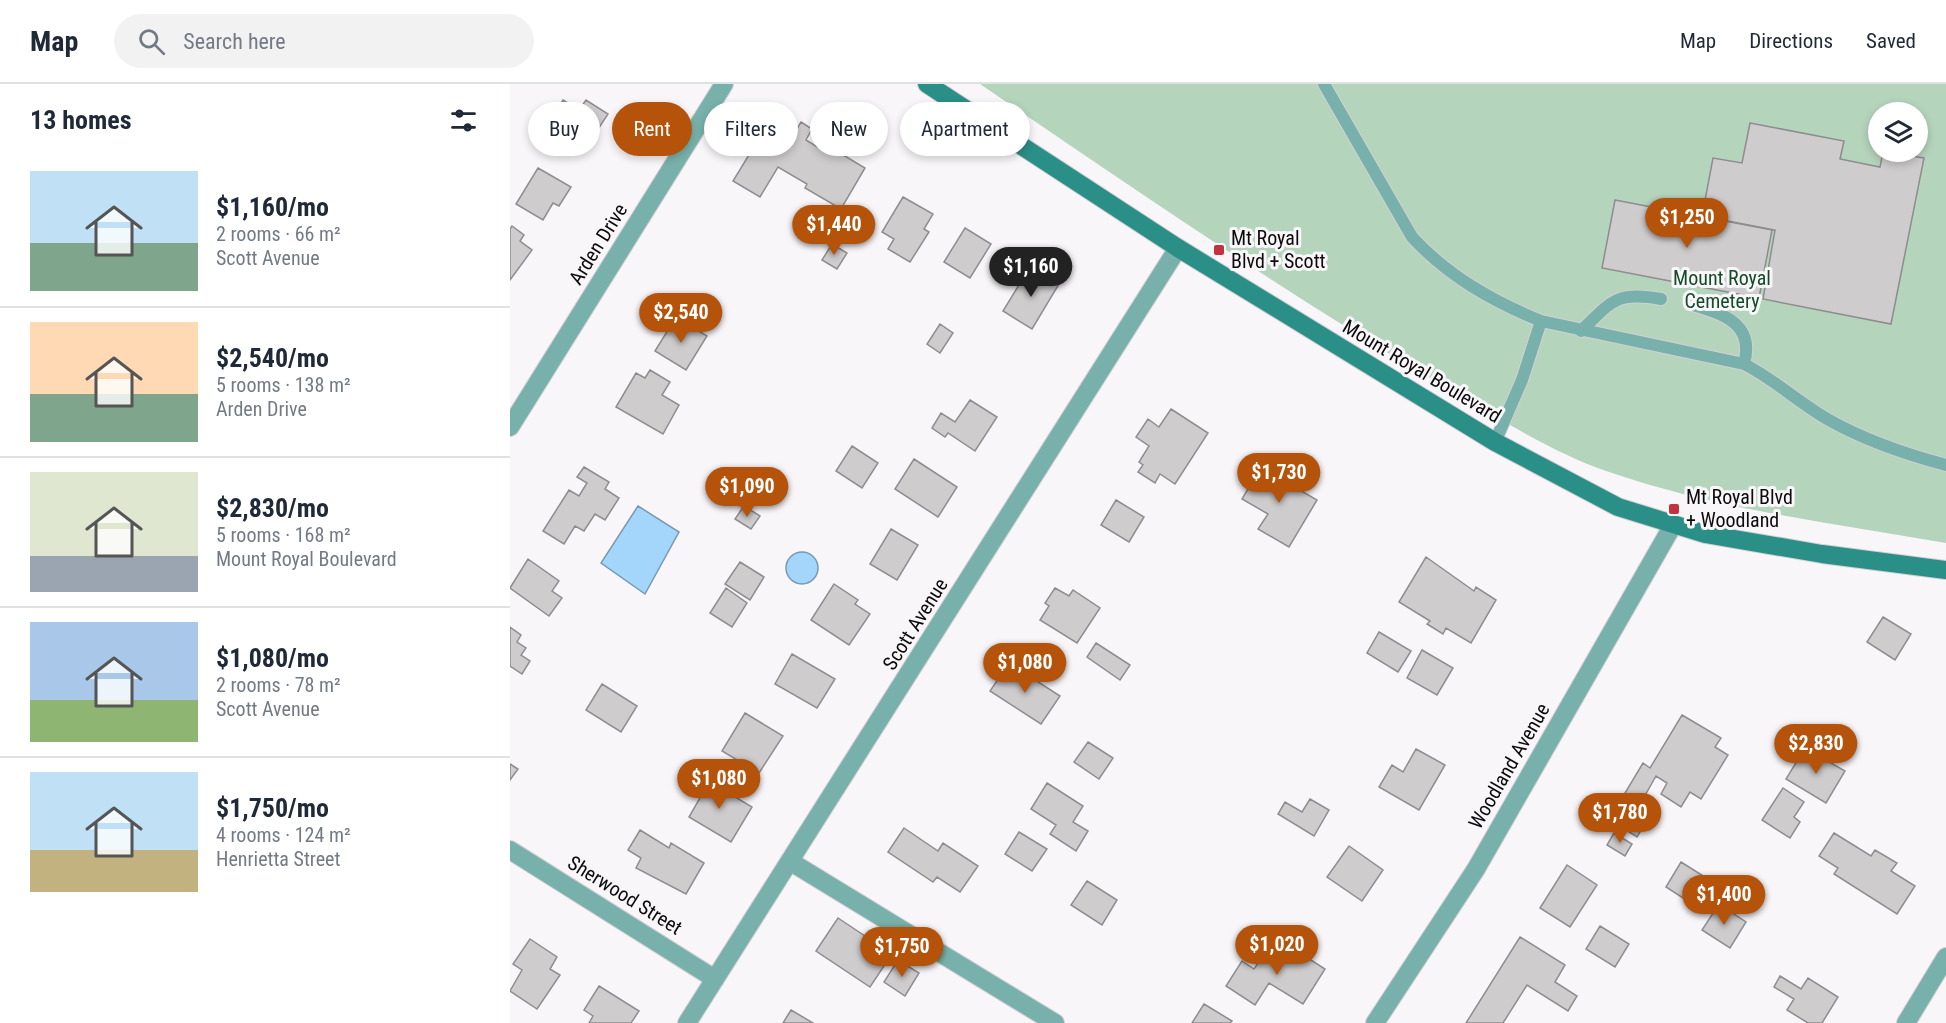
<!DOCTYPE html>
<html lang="en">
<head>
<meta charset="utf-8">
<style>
  body { margin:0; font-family:"Roboto Condensed",sans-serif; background:#f2f2f3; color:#1f2937; height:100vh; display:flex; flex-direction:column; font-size:22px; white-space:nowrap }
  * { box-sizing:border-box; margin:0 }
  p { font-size:20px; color:#747a83 }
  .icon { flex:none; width:33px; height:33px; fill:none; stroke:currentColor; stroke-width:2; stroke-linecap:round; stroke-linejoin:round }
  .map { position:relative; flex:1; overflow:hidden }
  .sheet { display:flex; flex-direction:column; background:#fff; width:510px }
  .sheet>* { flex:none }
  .top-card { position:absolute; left:18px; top:18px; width:570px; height:54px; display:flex; gap:12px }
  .controls { position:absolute; left:1358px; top:18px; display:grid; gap:12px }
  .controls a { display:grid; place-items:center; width:60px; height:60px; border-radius:50%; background:#fff; box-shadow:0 3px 9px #0003; font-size:30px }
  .price { position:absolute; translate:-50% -51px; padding:0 14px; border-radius:21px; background:#b45309; color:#fff; font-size:20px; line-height:39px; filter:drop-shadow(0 2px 3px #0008) }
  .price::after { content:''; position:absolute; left:50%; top:36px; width:18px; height:14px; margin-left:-9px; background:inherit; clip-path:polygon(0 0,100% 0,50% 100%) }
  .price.active { background:#222; color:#fff }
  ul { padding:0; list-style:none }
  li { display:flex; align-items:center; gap:18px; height:150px; padding:0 30px }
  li+li { border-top:2px solid #e0e1e3 }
  li span { display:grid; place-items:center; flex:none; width:168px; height:120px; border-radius:0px; color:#555 }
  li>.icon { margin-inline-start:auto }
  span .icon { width:72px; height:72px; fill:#fffc; stroke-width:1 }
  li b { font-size:26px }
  h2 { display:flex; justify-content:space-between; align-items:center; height:72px; padding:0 30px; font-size:26px }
  .tag { padding:0 21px; border-radius:27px; background:#fff; box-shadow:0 3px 9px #0003; font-size:21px; line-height:54px }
  .tag.active { background:#b45309; color:#fff }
  header { display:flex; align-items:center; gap:36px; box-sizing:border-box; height:84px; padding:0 30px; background:#fff; border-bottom:2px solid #e0e1e3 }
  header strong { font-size:28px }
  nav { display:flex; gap:33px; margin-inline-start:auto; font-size:21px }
  .search { width:420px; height:54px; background:#f2f2f3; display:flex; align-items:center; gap:15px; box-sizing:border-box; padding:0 21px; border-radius:33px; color:#747a83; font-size:22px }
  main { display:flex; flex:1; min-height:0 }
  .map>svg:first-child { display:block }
  .green { fill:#b5d4bc; fill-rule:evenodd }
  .water { fill:#a4d6fb; stroke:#7699b3; stroke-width:1.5 }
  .building { fill:#cfccce; stroke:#8f8c8f; stroke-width:1.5 }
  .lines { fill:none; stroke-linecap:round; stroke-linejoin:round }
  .service-casing { stroke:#d3d0d3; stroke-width:14 }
  .minor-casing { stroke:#d3d0d3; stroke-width:20 }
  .tertiary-casing { stroke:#d3d0d3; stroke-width:20 }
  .secondary-casing { stroke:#d3d0d3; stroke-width:20 }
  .service { stroke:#78b1ab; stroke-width:12 }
  .minor { stroke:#78b1ab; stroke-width:18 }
  .tertiary { stroke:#78b1ab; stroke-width:18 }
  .secondary { stroke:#298f87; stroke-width:18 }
  .poi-dot { fill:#c2323f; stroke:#f9f6f9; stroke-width:2 }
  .labels { text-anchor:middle; stroke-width:6; stroke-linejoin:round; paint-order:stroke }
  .poi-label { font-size:20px; fill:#0c0b0c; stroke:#f9f6f9; text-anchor:start }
  .street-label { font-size:20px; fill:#0c0b0c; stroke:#f9f6f9 }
  .park-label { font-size:20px; fill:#124b29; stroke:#f9f6f9 }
</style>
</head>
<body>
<header>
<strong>Map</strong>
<div class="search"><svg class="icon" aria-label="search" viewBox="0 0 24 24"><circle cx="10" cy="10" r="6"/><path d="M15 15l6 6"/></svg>Search here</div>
<nav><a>Map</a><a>Directions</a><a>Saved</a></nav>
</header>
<main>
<section class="sheet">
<h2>13 homes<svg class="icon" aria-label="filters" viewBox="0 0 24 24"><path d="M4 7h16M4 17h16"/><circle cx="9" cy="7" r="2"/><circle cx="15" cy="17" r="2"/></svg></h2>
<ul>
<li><span style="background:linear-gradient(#bfe0f5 60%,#7fa58c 0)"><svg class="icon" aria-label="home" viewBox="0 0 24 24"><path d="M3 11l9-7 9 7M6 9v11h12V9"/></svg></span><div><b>$1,160/mo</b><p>2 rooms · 66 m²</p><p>Scott Avenue</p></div></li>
<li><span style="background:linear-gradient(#ffd9b3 60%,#7fa58c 0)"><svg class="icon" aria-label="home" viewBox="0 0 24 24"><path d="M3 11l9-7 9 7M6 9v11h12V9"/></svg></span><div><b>$2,540/mo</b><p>5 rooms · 138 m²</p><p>Arden Drive</p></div></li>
<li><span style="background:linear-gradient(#dfe7d0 70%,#9aa5b1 0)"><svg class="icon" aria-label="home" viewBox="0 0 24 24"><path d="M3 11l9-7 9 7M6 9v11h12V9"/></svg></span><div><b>$2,830/mo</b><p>5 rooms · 168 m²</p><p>Mount Royal Boulevard</p></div></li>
<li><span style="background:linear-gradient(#a9c7e8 65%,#8fb573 0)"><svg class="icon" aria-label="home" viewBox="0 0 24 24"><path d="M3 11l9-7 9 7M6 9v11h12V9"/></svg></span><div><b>$1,080/mo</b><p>2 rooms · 78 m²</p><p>Scott Avenue</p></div></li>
<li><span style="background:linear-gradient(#bfe0f5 65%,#c2b280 0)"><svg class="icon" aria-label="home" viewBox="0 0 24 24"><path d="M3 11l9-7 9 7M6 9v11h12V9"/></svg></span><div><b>$1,750/mo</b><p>4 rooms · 124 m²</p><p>Henrietta Street</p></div></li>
</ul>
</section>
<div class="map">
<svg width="1436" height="939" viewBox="0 0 1436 939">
  <rect width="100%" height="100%" fill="#f9f6f9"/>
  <path class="green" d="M 470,0 L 1436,0 L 1436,459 C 1326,440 1212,426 1105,390 C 1040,369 981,329 922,295 C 767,204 619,101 470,0 ZM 1368,28 L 1407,28 L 1407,68 L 1368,68 Z"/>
  <path class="water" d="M 128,422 L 169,448 L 135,510 L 91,479 Z
    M276 484a16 16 0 1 1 32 0a16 16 0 1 1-32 0Z"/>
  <path class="building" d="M 53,16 L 69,26 L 76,16 L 98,30 L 79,59 L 62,48 L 57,56 L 36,43 Z
    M 291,38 L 302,45 L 296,56 L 317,69 L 320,63 L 355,84 L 331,125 L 295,104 L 297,100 L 268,83 L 250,113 L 223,97 L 248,56 L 266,67 L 279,45 L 285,48 Z
    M 1240,39 L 1334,57 L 1330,75 L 1370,83 L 1373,68 L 1414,74 L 1381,240 L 1253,215 L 1265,146 L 1192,132 L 1203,74 L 1232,79 Z
    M 28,84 L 61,103 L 49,122 L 43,119 L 33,136 L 6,120 Z
    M 393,113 L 423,130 L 414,145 L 419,148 L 400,178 L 378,165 L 384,155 L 372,148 Z
    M 1105,116 L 1262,146 L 1249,214 L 1092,184 Z
    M 2,142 L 14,151 L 10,157 L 22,166 L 0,196 L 0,145 Z
    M 455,144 L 481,160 L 460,194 L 434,178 Z
    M 322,160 L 337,169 L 327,185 L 312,176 Z
    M 520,183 L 549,200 L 522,245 L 493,227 Z
    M 166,233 L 197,252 L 176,286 L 145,267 Z
    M 430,240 L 443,249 L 430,269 L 417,260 Z
    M 140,286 L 160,298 L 152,311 L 169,321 L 153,350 L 106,323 L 126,289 L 135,294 Z
    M 460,316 L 487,333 L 465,367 L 438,349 L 435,353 L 422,344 L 431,329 L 445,338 Z
    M 661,325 L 698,349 L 665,400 L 650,390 L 645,399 L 628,388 L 633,381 L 629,378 L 639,362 L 626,353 L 638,335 L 649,343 Z
    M 342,362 L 368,379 L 352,404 L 326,387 Z
    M 756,374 L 770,382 L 763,395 L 774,401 L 776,398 L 807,416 L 779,463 L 748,445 L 758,430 L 732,415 Z
    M 404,375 L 447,403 L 428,433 L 385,405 Z
    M 74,383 L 99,398 L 95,405 L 109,414 L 95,436 L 85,430 L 74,447 L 65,442 L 54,460 L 33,447 L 59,406 L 69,412 L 77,399 L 67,393 Z
    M 606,416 L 634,433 L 619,458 L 591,441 Z
    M 234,422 L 250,432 L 241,445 L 225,435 Z
    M 381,445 L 408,461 L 387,496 L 360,480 Z
    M 916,473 L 964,507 L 966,503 L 986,516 L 961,559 L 936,544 L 933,550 L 917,540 L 920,537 L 889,518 Z
    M 18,475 L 49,497 L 42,507 L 52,514 L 39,532 L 0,504 Z
    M 230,478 L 254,493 L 240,516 L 215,500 Z
    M 324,500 L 348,516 L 345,520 L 360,530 L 339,561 L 301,536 Z
    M 216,504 L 237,519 L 222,543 L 200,529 Z
    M 545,504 L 559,512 L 563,506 L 590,524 L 567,559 L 530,536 L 539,522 L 535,519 Z
    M 1373,533 L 1401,550 L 1385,576 L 1357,558 Z
    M 0,543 L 11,551 L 7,558 L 16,564 L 11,571 L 20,577 L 12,590 L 0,582 Z
    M 869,548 L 901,567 L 888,588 L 857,569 Z
    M 586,559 L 620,581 L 610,596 L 577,573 Z
    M 912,566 L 943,584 L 927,611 L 897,594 Z
    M 282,570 L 325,595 L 307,624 L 265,600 Z
    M 499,579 L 550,612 L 531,640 L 480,607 Z
    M 92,600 L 127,622 L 111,648 L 76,626 Z
    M 235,629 L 273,652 L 249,689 L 212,667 Z
    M 1172,631 L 1211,654 L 1205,663 L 1218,671 L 1191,715 L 1180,708 L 1171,723 L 1151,710 L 1157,699 L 1146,692 L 1128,724 L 1112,714 L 1133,679 L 1140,684 Z
    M 578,658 L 603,674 L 589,695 L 564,678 Z
    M 1295,664 L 1335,687 L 1316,719 L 1276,695 Z
    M 906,665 L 935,681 L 909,726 L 869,703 L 882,681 L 893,688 Z
    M 0,680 L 8,685 L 0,696 Z
    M 194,694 L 242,723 L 221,758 L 179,733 L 190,714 L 184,710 Z
    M 537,699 L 573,722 L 563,738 L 578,747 L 566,767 L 540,750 L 546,741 L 521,725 Z
    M 1273,704 L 1294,718 L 1284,733 L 1290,738 L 1280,754 L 1252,736 Z
    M 800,715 L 819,726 L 804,752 L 768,730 L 775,718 L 792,728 Z
    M 1116,721 L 1138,735 L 1127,753 L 1105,739 Z
    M 394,744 L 428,767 L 433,759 L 468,782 L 450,808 L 427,793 L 423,798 L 378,768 Z
    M 130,746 L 159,764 L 161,759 L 194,779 L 176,810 L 126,784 L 131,774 L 118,766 Z
    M 509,748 L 537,765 L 522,787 L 495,770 Z
    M 1104,749 L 1122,760 L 1115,772 L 1097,761 Z
    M 1324,749 L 1361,772 L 1365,766 L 1387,779 L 1381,787 L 1405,802 L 1387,830 L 1324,790 L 1328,784 L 1309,772 Z
    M 839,762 L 873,786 L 852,817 L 817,793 Z
    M 1171,778 L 1206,800 L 1190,825 L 1156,803 Z
    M 1057,781 L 1087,801 L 1060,843 L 1030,824 Z
    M 577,797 L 607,816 L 592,841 L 561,821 Z
    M 1209,820 L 1236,838 L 1220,864 L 1192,846 Z
    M 328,834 L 382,870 L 360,903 L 306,867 Z
    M 1090,842 L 1119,860 L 1105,883 L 1076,865 Z
    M 1010,853 L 1055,881 L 1045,898 L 1067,912 L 1058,927 L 1017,901 L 993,939 L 956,939 Z
    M 20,855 L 47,873 L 40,885 L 50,891 L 27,925 L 0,907 L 12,886 L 3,880 Z
    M 773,858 L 815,885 L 793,920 L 759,899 L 745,921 L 716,902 L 732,877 L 744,885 L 755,869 L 763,874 Z
    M 388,876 L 409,889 L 395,912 L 374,898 Z
    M 1270,892 L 1291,905 L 1298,894 L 1328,913 L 1312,939 L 1298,939 L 1277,926 L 1284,915 L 1264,903 Z
    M 89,902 L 129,927 L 121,939 L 79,939 L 83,932 L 74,926 Z
    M 694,920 L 722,937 L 720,939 L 682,939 Z
    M 281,926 L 303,939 L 273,939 Z"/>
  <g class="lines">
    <g class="service-casing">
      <path id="service" d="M 814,0 L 902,153 C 938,192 982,217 1031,237 L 1234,280 C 1264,295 1289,319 1319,336 C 1356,357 1395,370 1436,381
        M 1183,221 C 1214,230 1245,240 1234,280
        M 1071,247 C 1102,217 1106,207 1151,215
        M 985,358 L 1012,296 L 1031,237"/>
    </g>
    <g class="minor-casing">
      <path id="minor" d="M 0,343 L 214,0
        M 0,766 L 205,895
        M 281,778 L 545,939
        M 865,939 L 966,785 L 1163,441
        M 1396,939 L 1436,873"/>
    </g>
    <g class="tertiary-casing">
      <path id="tertiary" d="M 177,939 L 668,164"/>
    </g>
    <g class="secondary-casing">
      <path id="secondary" d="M 417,0 L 668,164 L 985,358 L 1108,423 L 1195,450 L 1312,470 L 1436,486"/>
    </g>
    <use href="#service" class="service"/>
    <use href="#minor" class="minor"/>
    <use href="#tertiary" class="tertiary"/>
    <use href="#secondary" class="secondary"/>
  </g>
  <g class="poi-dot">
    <rect x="703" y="160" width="12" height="12" rx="3"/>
    <rect x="1158" y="419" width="12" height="12" rx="3"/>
  </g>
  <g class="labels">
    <g class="poi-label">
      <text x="721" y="161">Mt Royal<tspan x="721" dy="23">Blvd + Scott</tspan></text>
      <text x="1176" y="420">Mt Royal Blvd<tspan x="1176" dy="23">+ Woodland</tspan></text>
    </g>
    <g class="street-label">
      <text transform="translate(88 160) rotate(-58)" y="7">Arden Drive</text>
      <text transform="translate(912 287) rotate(31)" y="7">Mount Royal Boulevard</text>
      <text transform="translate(405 540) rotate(-58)" y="7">Scott Avenue</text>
      <text transform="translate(999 682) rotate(-60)" y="7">Woodland Avenue</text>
      <text transform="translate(115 811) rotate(32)" y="7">Sherwood Street</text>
    </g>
    <g class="park-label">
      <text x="1212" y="201">Mount Royal<tspan x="1212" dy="23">Cemetery</tspan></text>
    </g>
  </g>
</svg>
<div class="controls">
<a><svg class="icon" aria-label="layers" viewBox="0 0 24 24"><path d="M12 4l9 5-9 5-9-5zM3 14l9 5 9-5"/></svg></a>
</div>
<b class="price" style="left:1177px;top:165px">$1,250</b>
<b class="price" style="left:324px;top:172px">$1,440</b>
<b class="price active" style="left:521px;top:214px">$1,160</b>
<b class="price" style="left:171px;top:260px">$2,540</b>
<b class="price" style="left:769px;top:420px">$1,730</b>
<b class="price" style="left:237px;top:434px">$1,090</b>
<b class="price" style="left:515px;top:610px">$1,080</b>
<b class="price" style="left:1306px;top:691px">$2,830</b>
<b class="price" style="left:209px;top:726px">$1,080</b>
<b class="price" style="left:1110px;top:760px">$1,780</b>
<b class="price" style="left:1214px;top:842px">$1,400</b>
<b class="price" style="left:767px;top:892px">$1,020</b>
<b class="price" style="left:392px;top:894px">$1,750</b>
<div class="top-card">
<a class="tag">Buy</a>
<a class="tag active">Rent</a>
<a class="tag">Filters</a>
<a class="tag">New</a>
<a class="tag">Apartment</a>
</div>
</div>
</main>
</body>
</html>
